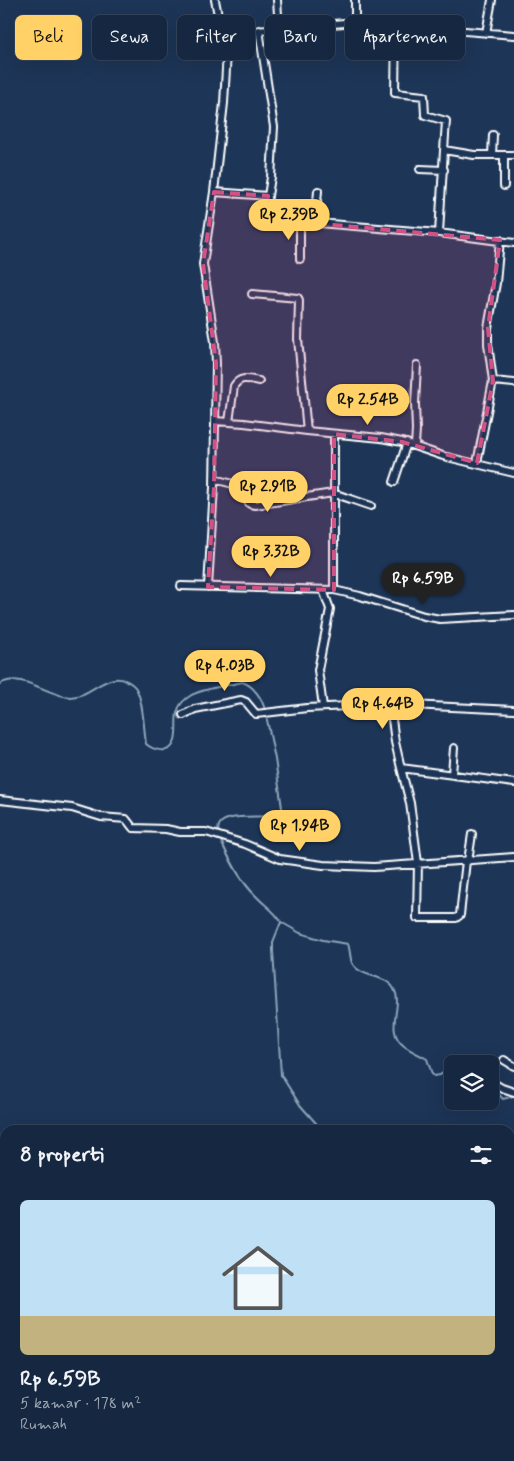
<!DOCTYPE html>
<html lang="id">
<head>
<meta charset="utf-8">
<style>
  body { margin:0; font-family:Mynerve,sans-serif; background:#23344c; color:#f1f3f6; height:100vh; display:flex; flex-direction:column; font-size:19px; white-space:nowrap }
  * { box-sizing:border-box; margin:0 }
  p { font-size:16px; color:#9ea6b1 }
  .icon { flex:none; width:28px; height:28px; fill:none; stroke:currentColor; stroke-width:2; stroke-linecap:round; stroke-linejoin:round }
  .map { position:relative; flex:1; overflow:hidden }
  .sheet { position:absolute; left:0px; top:1125px; width:515px; height:336px; display:flex; flex-direction:column; background:#162841; border-radius:15px 15px 0 0; box-shadow:0 5px 20px #0002,0 0 0 1px #35445a }
  .sheet>* { flex:none }
  .top-card { position:absolute; left:15px; top:15px; width:485px; height:45px; display:flex; gap:10px }
  .fabs { position:absolute; left:444px; top:1055px; display:grid; gap:10px }
  .fabs a { display:grid; place-items:center; width:55px; height:55px; border-radius:8px; background:#162841; box-shadow:0 5px 20px #0002,0 0 0 1px #35445a; font-size:25px }
  .price { position:absolute; translate:-50% -42px; padding:0 11px; border-radius:18px; background:#ffd166; color:#111; font-size:16px; line-height:32px; filter:drop-shadow(0 1px 2px #0008) }
  .price::after { content:''; position:absolute; left:50%; top:30px; width:15px; height:11px; margin-left:-8px; background:inherit; clip-path:polygon(0 0,100% 0,50% 100%) }
  .price.current { background:#222; color:#fff }
  ul { padding:0; list-style:none }
  li { display:grid; align-content:center; gap:10px; height:265px; padding:0 20px }
  li span { display:grid; place-items:center; height:155px; border-radius:8px; color:#555 }
  li>.icon { margin-inline-start:auto }
  span .icon { width:90px; height:90px; fill:#fffc; stroke-width:1 }
  li b { font-size:21px }
  h2 { display:flex; justify-content:space-between; align-items:center; height:60px; padding:0 20px; font-size:21px }
  .pill { padding:0 18px; border-radius:8px; background:#162841; box-shadow:0 5px 20px #0002,0 0 0 1px #35445a; font-size:18px; line-height:45px }
  .pill.current { background:#ffd166; color:#111 }
  .map>svg:first-child { display:block }
  .lines { fill:none; stroke-linecap:round; stroke-linejoin:round }
  .stream { stroke:#8ea4b9; stroke-width:2 }
  .minor-casing { stroke:#fff; stroke-width:10 }
  .minor { stroke:#1d3557; stroke-width:6 }
  .marked { fill:#d15284; fill-opacity:0.2; stroke:#d15284; stroke-width:4; stroke-dasharray:10 6; stroke-linejoin:round }
</style>
</head>
<body>
<div class="map">
<svg width="514" height="1461" viewBox="0 0 514 1461">
  <rect width="100%" height="100%" fill="#1d3557"/>
  <filter id="ink" filterUnits="userSpaceOnUse"><feTurbulence type="fractalNoise" baseFrequency=".02" numOctaves="2"/><feDisplacementMap in="SourceGraphic" scale="10" xChannelSelector="R" yChannelSelector="G"/><feConvolveMatrix kernelMatrix="1 2 1 2 8 2 1 2 1" color-interpolation-filters="sRGB"/></filter>
  <g filter="url(#ink)">
    <g class="lines">
      <path class="stream" d="M 0,684 C 22,671 47,696 70,697 C 93,697 109,666 133,685 C 143,692 144,731 146,744 C 153,750 168,754 173,745 C 182,730 167,710 190,696 C 202,688 227,686 242,682 C 253,685 263,699 265,711
        M 219,834 C 211,809 265,819 279,816 L 282,808 L 275,759 L 266,715
        M 220,839 C 228,857 242,883 256,896 C 264,905 275,911 281,922 L 273,942 L 273,951 L 281,1075 L 300,1105 L 322,1130
        M 281,922 L 300,933 L 323,940 L 348,944 C 350,949 350,958 352,963 C 360,978 386,974 394,989 C 404,1006 384,1029 403,1045 C 410,1051 419,1054 427,1059 L 432,1074 L 434,1076 L 440,1075 L 444,1072 L 452,1073
        M 490,1085 L 503,1099 L 514,1096
        M 303,1456 L 307,1461"/>
      <g class="minor-casing">
        <path id="minor" d="M 215,0 L 219,20 L 224,34 L 355,22 L 514,35
          M 277,0 L 279,29
          M 355,22 L 355,0
          M 396,25 L 395,93 L 424,96 L 425,115 L 446,121 L 444,150 L 474,155 L 514,155
          M 259,30 L 274,127 L 271,177 L 268,196
          M 486,33 L 492,0
          M 492,155 L 493,135
          M 504,155 L 504,186
          M 420,169 L 444,170
          M 214,192 L 268,196 L 267,216 L 270,219 L 439,233 L 514,243
          M 300,222 L 300,259
          M 315,224 L 318,191
          M 439,233 L 444,150
          M 252,294 L 298,298 L 299,300 L 298,339 L 307,431
          M 493,381 L 488,344 L 488,328 L 496,283 L 500,240
          M 215,421 L 244,423 L 307,431 L 381,438 L 402,442 L 443,456 L 514,473
          M 229,422 L 234,386 C 240,376 248,379 259,381
          M 415,445 L 416,430 L 415,404 L 417,365
          M 477,463 L 493,381 L 514,383
          M 214,479 L 233,484 L 250,504 L 255,505 L 333,493 L 371,506
          M 394,482 L 407,443
          M 181,586 L 334,590 L 360,596 L 424,616 L 440,619 L 514,615
          M 208,587 L 214,487 L 216,363 L 215,342 L 203,264 L 214,192 L 224,103 L 227,52 L 224,34
          M 323,590 L 330,609 L 318,670 L 323,707
          M 334,590 L 334,434
          M 514,710 L 390,704 L 395,742 L 401,768 L 514,783
          M 183,715 L 195,709 L 241,700 L 246,702 L 256,714 L 307,708 L 390,704
          M 401,768 L 410,803 L 418,863 L 417,918 L 456,918 L 460,915 L 466,861
          M 452,774 L 454,748
          M 0,800 L 72,808 L 101,817 L 126,819 L 133,828 L 166,829 L 180,832 L 206,832 L 245,844 L 280,859 L 323,865 L 374,867 L 514,857
          M 468,861 L 472,834
          M 504,1060 L 514,1066
          M 490,1081 L 502,1088 L 514,1092
          M 510,1242 L 514,1244
          M 510,1351 L 514,1351
          M 0,1407 L 5,1408
          M 226,1456 L 256,1461
          M 392,1456 L 403,1461
          M 188,1461 L 189,1456
          M 438,1461 L 439,1456
          M 469,1461 L 470,1456 L 498,1461"/>
      </g>
      <use href="#minor" class="minor"/>
    </g>
  </g>
  <path class="marked" d="M 214,192 L 268,196 L 266,219 L 500,240 L 488,328 L 493,381 L 477,463 L 402,442 L 334,434 L 334,590 L 208,587 L 214,487 L 216,363 L 203,264 Z"/>
</svg>
<div class="fabs">
<a><svg class="icon" aria-label="layers" viewBox="0 0 24 24"><path d="M12 4l9 5-9 5-9-5zM3 14l9 5 9-5"/></svg></a>
</div>
<b class="price" style="left:289px;top:241px">Rp 2.39B</b>
<b class="price" style="left:368px;top:426px">Rp 2.54B</b>
<b class="price" style="left:268px;top:513px">Rp 2.91B</b>
<b class="price" style="left:271px;top:578px">Rp 3.32B</b>
<b class="price current" style="left:423px;top:605px">Rp 6.59B</b>
<b class="price" style="left:225px;top:692px">Rp 4.03B</b>
<b class="price" style="left:383px;top:730px">Rp 4.64B</b>
<b class="price" style="left:300px;top:852px">Rp 1.94B</b>
<div class="top-card">
<a class="pill current">Beli</a>
<a class="pill">Sewa</a>
<a class="pill">Filter</a>
<a class="pill">Baru</a>
<a class="pill">Apartemen</a>
</div>
<section class="sheet">
<h2>8 properti<svg class="icon" aria-label="filters" viewBox="0 0 24 24"><path d="M4 7h16M4 17h16"/><circle cx="9" cy="7" r="2"/><circle cx="15" cy="17" r="2"/></svg></h2>
<ul>
<li><span style="background:linear-gradient(#bfe0f5 75%,#c2b280 0)"><svg class="icon" aria-label="home" viewBox="0 0 24 24"><path d="M3 11l9-7 9 7M6 9v11h12V9"/></svg></span><div><b>Rp 6.59B</b><p>5 kamar · 178 m²</p><p>Rumah</p></div></li>
</ul>
</section>
</div>
</body>
</html>
